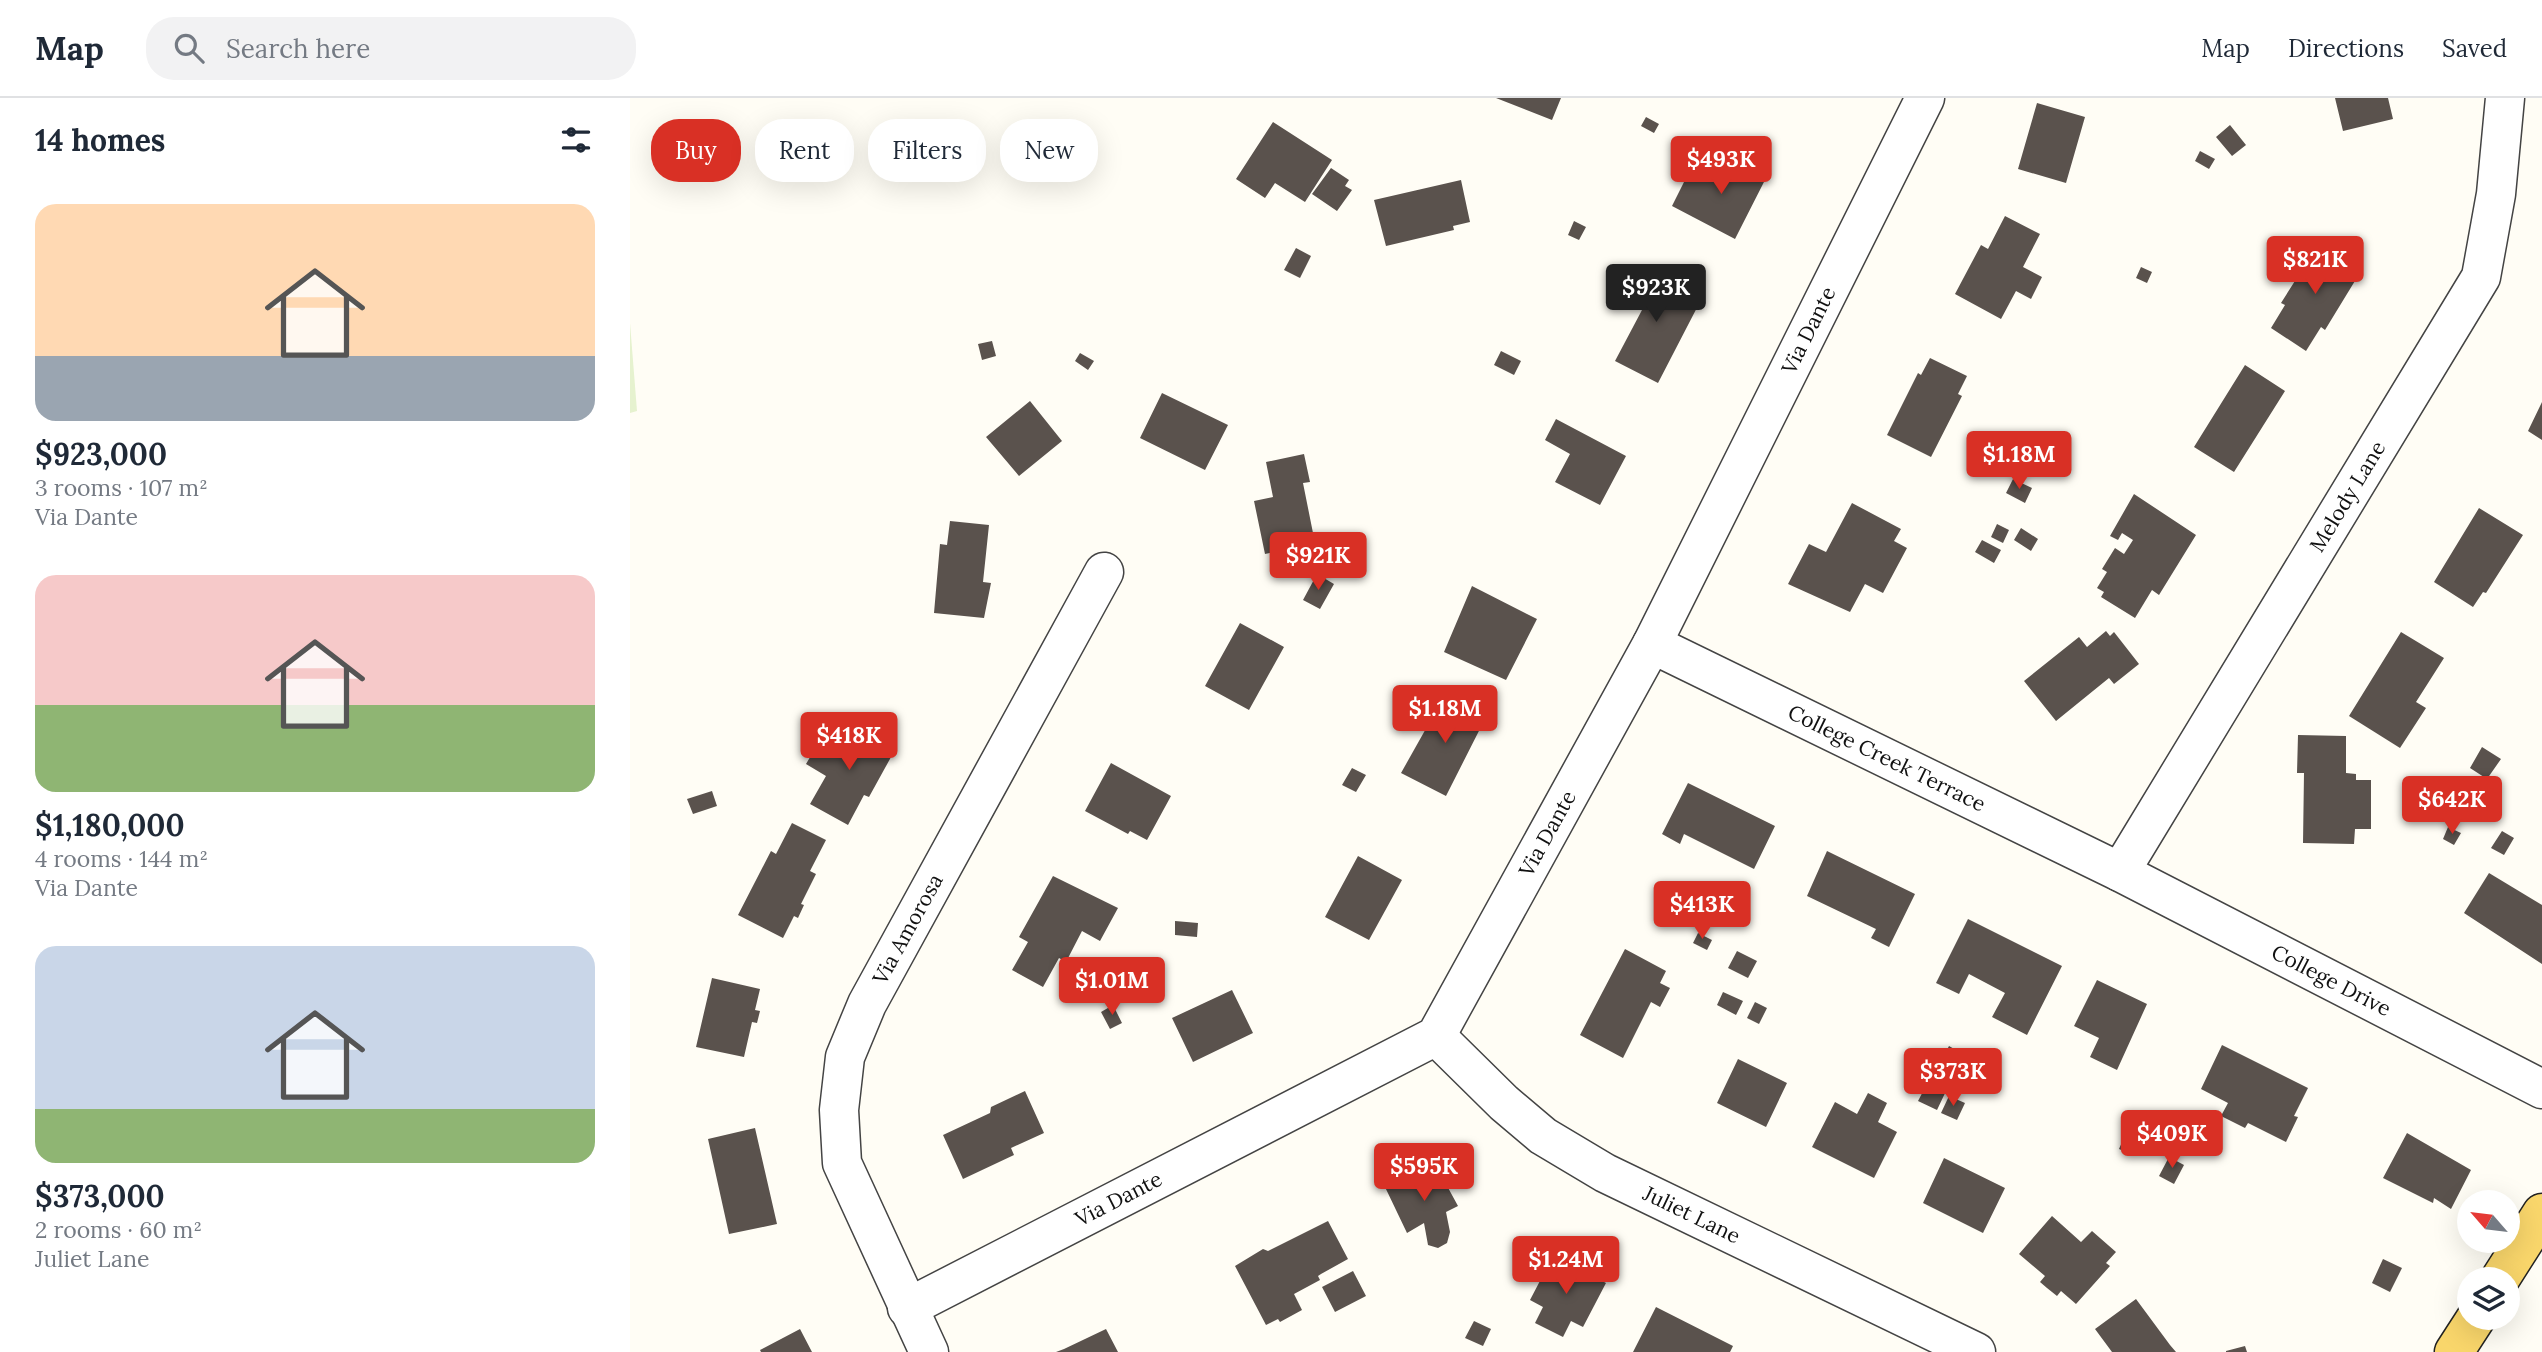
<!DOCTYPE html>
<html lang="en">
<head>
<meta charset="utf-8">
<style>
  body { margin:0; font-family:Lora,serif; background:#f2f2f3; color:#1f2937; height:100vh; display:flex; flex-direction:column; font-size:26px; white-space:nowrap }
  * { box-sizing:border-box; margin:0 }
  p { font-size:23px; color:#747a83 }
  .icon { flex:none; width:38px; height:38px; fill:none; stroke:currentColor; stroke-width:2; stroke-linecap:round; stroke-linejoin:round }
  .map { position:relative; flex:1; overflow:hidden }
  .panel { display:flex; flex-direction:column; background:#fff; width:630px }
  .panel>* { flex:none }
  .hud { position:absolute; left:21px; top:21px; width:665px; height:63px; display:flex; gap:14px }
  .needle { width:46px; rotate:298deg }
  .fabs { position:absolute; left:1827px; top:1092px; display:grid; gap:14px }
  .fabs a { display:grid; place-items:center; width:63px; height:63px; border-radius:50%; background:#fff; box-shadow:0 7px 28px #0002; font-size:35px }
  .price { position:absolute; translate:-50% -60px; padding:0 16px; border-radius:7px; background:#d93025; color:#fff; font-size:23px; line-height:46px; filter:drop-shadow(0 2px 4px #0008) }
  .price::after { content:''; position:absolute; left:50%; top:42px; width:21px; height:16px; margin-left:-10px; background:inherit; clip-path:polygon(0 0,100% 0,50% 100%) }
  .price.on { background:#222; color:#fff }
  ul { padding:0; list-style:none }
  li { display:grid; align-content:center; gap:14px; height:371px; padding:0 35px }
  li span { display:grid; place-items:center; height:217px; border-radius:21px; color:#555 }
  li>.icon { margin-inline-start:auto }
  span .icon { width:126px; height:126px; fill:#fffc; stroke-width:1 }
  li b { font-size:30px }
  h2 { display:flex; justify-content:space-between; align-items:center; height:84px; padding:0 35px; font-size:30px }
  .chip { padding:0 24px; border-radius:28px; background:#fff; box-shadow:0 7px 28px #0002; font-size:24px; line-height:63px }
  .chip.on { background:#d93025; color:#fff }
  header { display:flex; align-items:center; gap:42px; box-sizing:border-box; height:98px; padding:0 35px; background:#fff; border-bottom:2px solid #e0e1e3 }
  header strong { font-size:33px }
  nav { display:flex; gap:38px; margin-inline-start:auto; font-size:24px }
  .search { width:490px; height:63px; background:#f2f2f3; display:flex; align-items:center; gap:18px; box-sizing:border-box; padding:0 24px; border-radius:28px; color:#747a83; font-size:26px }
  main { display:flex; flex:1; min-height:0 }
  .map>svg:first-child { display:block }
  .pitch { fill:#e6f2cf }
  .building { fill:#5a524d }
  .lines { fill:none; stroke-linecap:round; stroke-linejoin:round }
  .minor-casing { stroke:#444; stroke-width:41 }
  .major-casing { stroke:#222; stroke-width:41 }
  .minor { stroke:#fff; stroke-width:38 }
  .major { stroke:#f9d66b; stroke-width:38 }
  .labels { text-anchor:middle; stroke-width:7; stroke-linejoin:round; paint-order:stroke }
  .street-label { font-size:21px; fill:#111; stroke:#fff }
</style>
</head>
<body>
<header>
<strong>Map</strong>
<div class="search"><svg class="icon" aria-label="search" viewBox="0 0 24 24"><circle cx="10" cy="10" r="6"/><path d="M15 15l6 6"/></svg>Search here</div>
<nav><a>Map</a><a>Directions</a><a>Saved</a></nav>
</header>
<main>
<section class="panel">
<h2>14 homes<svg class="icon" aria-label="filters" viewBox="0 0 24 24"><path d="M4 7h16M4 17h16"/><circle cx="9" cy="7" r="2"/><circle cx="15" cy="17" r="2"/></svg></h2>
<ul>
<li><span style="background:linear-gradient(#ffd9b3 70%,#9aa5b1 0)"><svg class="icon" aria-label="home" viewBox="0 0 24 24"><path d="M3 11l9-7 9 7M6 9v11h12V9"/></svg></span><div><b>$923,000</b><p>3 rooms · 107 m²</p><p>Via Dante</p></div></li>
<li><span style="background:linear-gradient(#f6c9c9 60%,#8fb573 0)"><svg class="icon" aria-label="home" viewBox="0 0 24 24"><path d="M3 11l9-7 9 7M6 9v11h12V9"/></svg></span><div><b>$1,180,000</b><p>4 rooms · 144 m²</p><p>Via Dante</p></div></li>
<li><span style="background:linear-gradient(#c9d6e8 75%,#8fb573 0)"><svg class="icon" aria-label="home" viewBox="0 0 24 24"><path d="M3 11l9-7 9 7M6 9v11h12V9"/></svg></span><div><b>$373,000</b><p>2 rooms · 60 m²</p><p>Juliet Lane</p></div></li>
</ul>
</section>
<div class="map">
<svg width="1912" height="1254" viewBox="0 0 1912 1254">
  <rect width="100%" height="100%" fill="#fffdf5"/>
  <path class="pitch" d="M 0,225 L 7,313 L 0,315 Z"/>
  <path class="building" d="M 866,0 L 931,0 L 922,22 Z
    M 1705,0 L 1758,0 L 1763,21 L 1713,33 Z
    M 1407,5 L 1455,19 L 1436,85 L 1388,71 Z
    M 1016,19 L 1029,26 L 1024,35 L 1011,28 Z
    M 643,24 L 702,62 L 675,104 L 645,85 L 635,100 L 606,81 Z
    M 1600,27 L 1616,47 L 1602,58 L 1586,39 Z
    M 1570,53 L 1585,61 L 1579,71 L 1565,63 Z
    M 1091,56 L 1136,80 L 1105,141 L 1042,108 L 1061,70 L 1079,79 Z
    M 701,70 L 719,82 L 715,88 L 722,92 L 707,113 L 682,96 Z
    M 831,82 L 840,124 L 823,128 L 824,132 L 756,148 L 744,102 Z
    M 1375,118 L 1410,136 L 1393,169 L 1412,179 L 1401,201 L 1386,193 L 1371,221 L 1325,196 L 1351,147 L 1358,151 Z
    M 944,123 L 956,129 L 949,142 L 938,137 Z
    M 1680,144 L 1731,173 L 1695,232 L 1691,229 L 1676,253 L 1641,230 L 1655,207 L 1651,205 L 1677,164 L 1670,160 Z
    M 666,150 L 681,158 L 670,180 L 654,172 Z
    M 1511,169 L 1522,174 L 1517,185 L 1506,180 Z
    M 1006,174 L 1026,184 L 1030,177 L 1073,198 L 1028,285 L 985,263 L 1012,212 L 992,202 Z
    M 362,243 L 366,258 L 352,262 L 348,246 Z
    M 871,253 L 891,263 L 884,277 L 864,267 Z
    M 450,255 L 464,263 L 458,272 L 445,263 Z
    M 1300,260 L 1337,278 L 1328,296 L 1332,298 L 1301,359 L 1257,337 L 1288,275 L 1291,277 Z
    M 1615,267 L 1655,293 L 1604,374 L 1564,349 Z
    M 532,295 L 598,327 L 575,372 L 510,340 Z
    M 400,303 L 432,343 L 389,378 L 356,339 Z
    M 1912,304 L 1912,342 L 1898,333 Z
    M 926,321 L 996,358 L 970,407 L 925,384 L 940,356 L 915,342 Z
    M 674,356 L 680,384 L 673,385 L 685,445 L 635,456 L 624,403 L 643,399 L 636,364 Z
    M 1383,381 L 1402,390 L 1395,405 L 1376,395 Z
    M 1504,396 L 1566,437 L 1529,497 L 1522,492 L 1505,520 L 1471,499 L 1474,494 L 1467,490 L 1477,474 L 1472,471 L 1485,450 L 1494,456 L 1503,442 L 1492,435 L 1488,442 L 1480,438 Z
    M 1222,405 L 1271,431 L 1264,443 L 1277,450 L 1253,495 L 1235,486 L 1220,514 L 1158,486 L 1179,446 L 1196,454 Z
    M 1849,410 L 1893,437 L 1856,495 L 1853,494 L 1843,509 L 1804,484 Z
    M 320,423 L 359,427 L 353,484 L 361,485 L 354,520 L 304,515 L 310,446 L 317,447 Z
    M 1367,426 L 1379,432 L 1373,445 L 1361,439 Z
    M 1391,430 L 1408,441 L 1401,453 L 1384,442 Z
    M 1352,442 L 1371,452 L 1364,465 L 1345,454 Z
    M 687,476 L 704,486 L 690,511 L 673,502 Z
    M 842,488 L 907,521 L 876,582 L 814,554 Z
    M 610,525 L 654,549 L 619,612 L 575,588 Z
    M 1476,533 L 1480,538 L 1484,534 L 1509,566 L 1484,586 L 1479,580 L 1426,623 L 1394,583 L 1449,539 L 1457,549 Z
    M 1771,534 L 1814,560 L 1786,604 L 1796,610 L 1770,650 L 1719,618 Z
    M 816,595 L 857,617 L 816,698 L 771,675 Z
    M 221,626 L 266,650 L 239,699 L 234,697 L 218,727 L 180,706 L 196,678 L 176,666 L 189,644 L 206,653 Z
    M 1668,637 L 1716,638 L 1716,675 L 1726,676 L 1726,682 L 1741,682 L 1741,731 L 1725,731 L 1724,746 L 1673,745 L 1674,675 L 1667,675 Z
    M 1852,649 L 1871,661 L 1857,681 L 1840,670 Z
    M 481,665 L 541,698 L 517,742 L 500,733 L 498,736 L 455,713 Z
    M 722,670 L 736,677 L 726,694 L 712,687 Z
    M 1058,685 L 1145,728 L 1124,771 L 1054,736 L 1050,746 L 1032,736 Z
    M 82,693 L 87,708 L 63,716 L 57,701 Z
    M 162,725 L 196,742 L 180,773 L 186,776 L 171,806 L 174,807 L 168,820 L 164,818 L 153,840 L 108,817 L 141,753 L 146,756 Z
    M 1818,729 L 1831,735 L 1824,747 L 1813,741 Z
    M 1872,733 L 1884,740 L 1874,757 L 1861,750 Z
    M 1197,753 L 1285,796 L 1259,849 L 1241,840 L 1246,831 L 1177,798 Z
    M 728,758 L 772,782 L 739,842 L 695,819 Z
    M 1859,775 L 1912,807 L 1912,866 L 1834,815 Z
    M 423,778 L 488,810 L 470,843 L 452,833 L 436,864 L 429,860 L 413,889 L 382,872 L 398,844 L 389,839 Z
    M 1338,821 L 1432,868 L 1397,937 L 1362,919 L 1375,895 L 1339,876 L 1329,896 L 1306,885 Z
    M 545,823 L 568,825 L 567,839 L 545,837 Z
    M 1068,835 L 1082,842 L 1077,852 L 1063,845 Z
    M 995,851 L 1036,873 L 1030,885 L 1040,890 L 1030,909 L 1021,904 L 993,960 L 950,937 Z
    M 1107,853 L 1127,863 L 1118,880 L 1098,870 Z
    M 82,880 L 130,891 L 125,912 L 130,913 L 127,925 L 122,924 L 114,959 L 66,949 Z
    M 1467,882 L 1517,906 L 1487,972 L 1460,959 L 1469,940 L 1444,928 Z
    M 602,892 L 623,935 L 563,964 L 542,920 Z
    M 1093,894 L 1113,903 L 1106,917 L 1087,907 Z
    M 1125,904 L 1137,910 L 1129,926 L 1117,920 Z
    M 483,907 L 492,925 L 480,931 L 471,914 Z
    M 1592,947 L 1678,990 L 1664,1018 L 1668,1019 L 1656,1044 L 1618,1025 L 1615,1030 L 1591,1018 L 1598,1005 L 1571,991 Z
    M 1319,948 L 1340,960 L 1328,982 L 1307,971 Z
    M 1108,961 L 1157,985 L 1136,1029 L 1087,1005 Z
    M 1298,984 L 1316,993 L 1307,1012 L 1288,1003 Z
    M 395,993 L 414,1035 L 381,1050 L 384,1057 L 333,1081 L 313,1037 L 360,1015 L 361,1009 Z
    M 1238,995 L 1257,1005 L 1248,1024 L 1267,1034 L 1244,1080 L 1182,1049 L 1205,1004 L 1227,1016 Z
    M 1319,998 L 1335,1005 L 1327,1022 L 1311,1015 Z
    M 1501,1024 L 1515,1031 L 1503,1057 L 1489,1051 Z
    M 125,1030 L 147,1126 L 99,1136 L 78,1041 Z
    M 1777,1035 L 1841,1072 L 1821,1111 L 1804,1100 L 1803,1105 L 1753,1080 Z
    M 1539,1059 L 1554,1067 L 1544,1086 L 1529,1078 Z
    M 1314,1060 L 1375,1090 L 1353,1135 L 1293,1105 Z
    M 804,1064 L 828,1108 L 816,1114 L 820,1134 L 817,1145 L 808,1150 L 798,1147 L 794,1125 L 777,1135 L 755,1089 Z
    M 1422,1118 L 1451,1144 L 1462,1133 L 1486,1154 L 1476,1165 L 1480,1168 L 1446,1206 L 1431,1193 L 1427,1198 L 1417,1190 L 1410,1184 L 1415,1178 L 1389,1156 Z
    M 698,1123 L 718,1161 L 691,1176 L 688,1178 L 690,1182 L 664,1196 L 672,1212 L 650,1224 L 648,1221 L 636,1227 L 605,1168 L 633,1151 L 638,1153 Z
    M 923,1158 L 976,1185 L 953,1229 L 941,1223 L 933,1239 L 905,1225 L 913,1209 L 900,1202 Z
    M 1753,1161 L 1772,1170 L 1760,1194 L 1742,1185 Z
    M 723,1173 L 736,1198 L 705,1214 L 692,1189 Z
    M 1506,1201 L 1540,1247 L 1546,1254 L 1482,1254 L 1465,1231 Z
    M 1026,1209 L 1103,1248 L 1100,1254 L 1003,1254 Z
    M 844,1223 L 861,1231 L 853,1248 L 835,1240 Z
    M 170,1231 L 182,1254 L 131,1254 L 130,1252 Z
    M 476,1231 L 488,1254 L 426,1254 L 434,1251 Z
    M 1615,1248 L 1617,1254 L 1596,1254 L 1596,1253 Z"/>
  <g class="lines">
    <g class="minor-casing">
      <g id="minor">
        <path id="s1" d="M 1022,546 L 1490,774 L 1912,991"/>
        <path id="s2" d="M 1490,774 L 1851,179 L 1866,96 L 1875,0"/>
        <path id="s3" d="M 806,938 L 874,1005 L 913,1038 L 975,1075 L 1346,1254"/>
        <path id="s4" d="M 277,1210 L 806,938 L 1022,546 L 1295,0"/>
        <path id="s5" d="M 299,1254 L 212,1065 L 209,1012 L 215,959 L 237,906 L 474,474"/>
      </g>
    </g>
    <g class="major-casing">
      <path id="major" d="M 1870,1181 L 1912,1115
        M 1824,1254 L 1846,1220"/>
    </g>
    <use href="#minor" class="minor"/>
    <use href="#major" class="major"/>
  </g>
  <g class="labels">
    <g class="street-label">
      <text dy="7" stroke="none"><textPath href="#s4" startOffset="1393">Via Dante</textPath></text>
      <text dy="7" stroke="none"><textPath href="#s2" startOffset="439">Melody Lane</textPath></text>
      <text dy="7" stroke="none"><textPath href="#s1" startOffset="261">College Creek Terrace</textPath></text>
      <text dy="7" stroke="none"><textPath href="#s4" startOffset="826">Via Dante</textPath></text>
      <text dy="7" stroke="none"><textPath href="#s5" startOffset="457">Via Amorosa</textPath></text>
      <text dy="7" stroke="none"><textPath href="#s1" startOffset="758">College Drive</textPath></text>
      <text dy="7" stroke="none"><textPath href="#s4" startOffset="238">Via Dante</textPath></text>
      <text dy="7" stroke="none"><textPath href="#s3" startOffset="315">Juliet Lane</textPath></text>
    </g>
  </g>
</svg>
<div class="fabs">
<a><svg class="needle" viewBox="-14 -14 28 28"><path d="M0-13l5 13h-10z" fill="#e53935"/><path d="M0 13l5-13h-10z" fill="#747a83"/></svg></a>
<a><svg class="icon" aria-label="layers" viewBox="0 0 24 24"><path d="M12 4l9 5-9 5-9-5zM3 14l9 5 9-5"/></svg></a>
</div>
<b class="price" style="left:1091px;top:98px">$493K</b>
<b class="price" style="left:1685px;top:198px">$821K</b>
<b class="price on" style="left:1026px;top:226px">$923K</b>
<b class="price" style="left:1389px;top:393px">$1.18M</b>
<b class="price" style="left:688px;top:494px">$921K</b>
<b class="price" style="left:815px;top:647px">$1.18M</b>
<b class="price" style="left:219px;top:674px">$418K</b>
<b class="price" style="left:1822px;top:738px">$642K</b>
<b class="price" style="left:1072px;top:843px">$413K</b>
<b class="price" style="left:482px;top:919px">$1.01M</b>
<b class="price" style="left:1323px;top:1010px">$373K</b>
<b class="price" style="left:1542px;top:1072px">$409K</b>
<b class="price" style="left:794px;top:1105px">$595K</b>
<b class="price" style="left:936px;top:1198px">$1.24M</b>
<div class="hud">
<a class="chip on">Buy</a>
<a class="chip">Rent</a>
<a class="chip">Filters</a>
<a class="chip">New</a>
</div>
</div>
</main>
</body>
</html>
